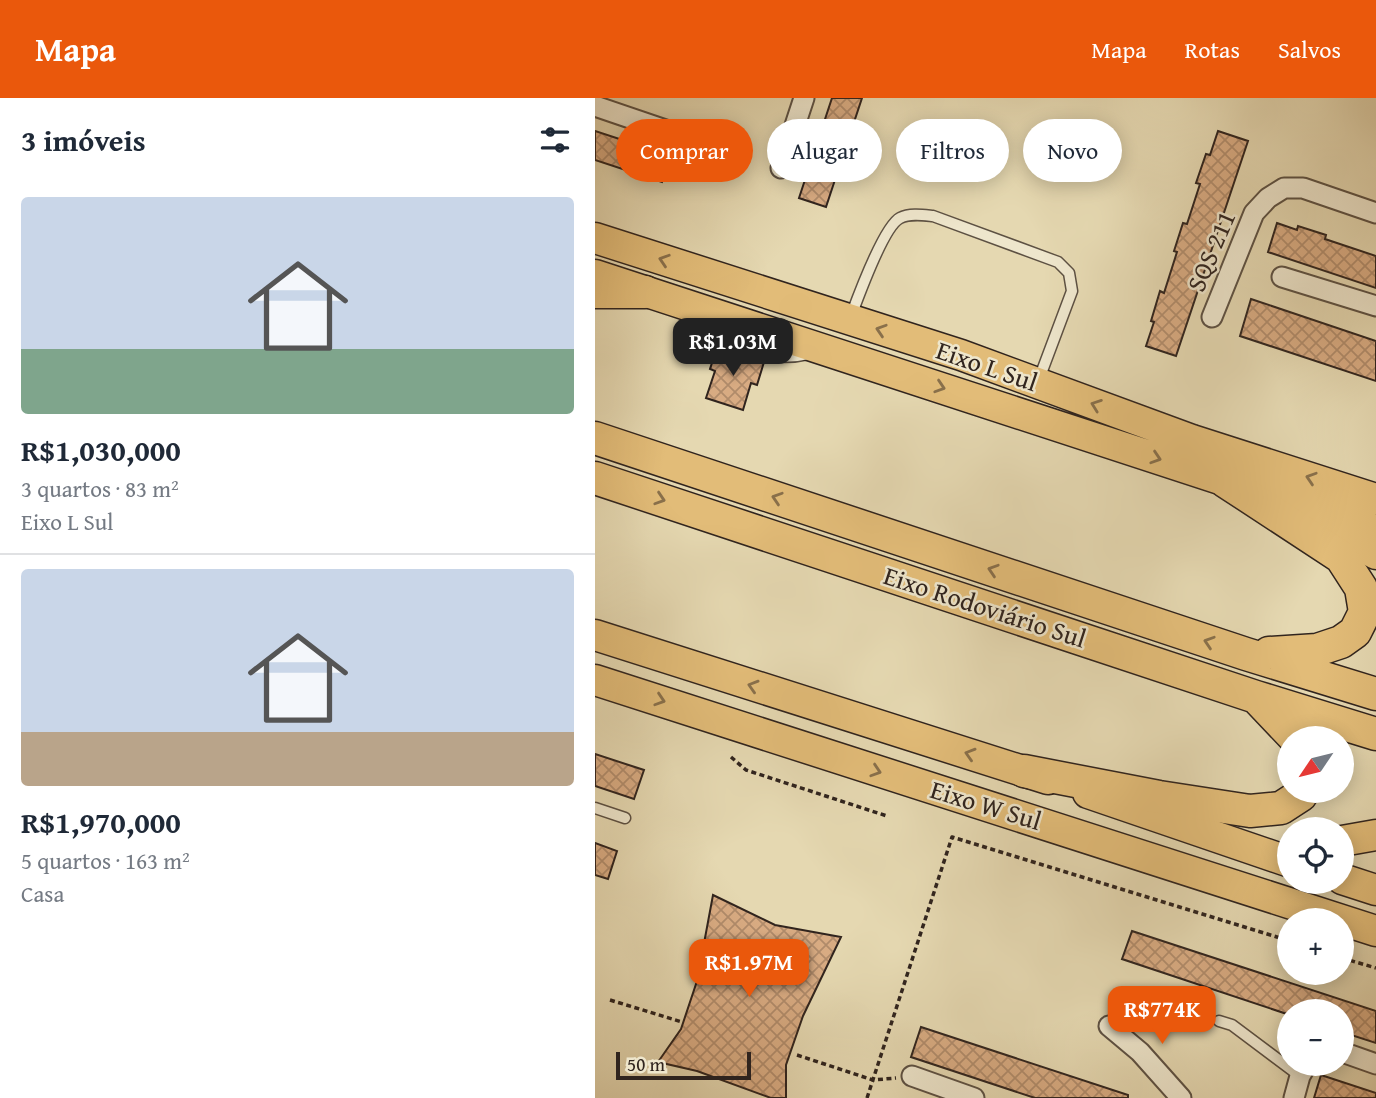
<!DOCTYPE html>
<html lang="pt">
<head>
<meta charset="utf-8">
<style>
  body { margin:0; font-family:"Gentium Book Plus",serif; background:#f6f6f7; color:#1f2937; height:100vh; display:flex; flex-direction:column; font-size:26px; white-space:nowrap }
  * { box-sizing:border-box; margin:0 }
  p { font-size:23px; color:#747a83 }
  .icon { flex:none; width:38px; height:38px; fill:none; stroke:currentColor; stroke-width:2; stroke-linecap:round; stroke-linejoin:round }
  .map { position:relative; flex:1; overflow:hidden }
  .sheet { display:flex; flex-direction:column; background:#fff; width:595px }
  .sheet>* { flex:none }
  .banner { position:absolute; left:21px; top:21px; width:654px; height:63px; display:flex; gap:14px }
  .needle { width:46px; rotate:235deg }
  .fabs { position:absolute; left:682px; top:628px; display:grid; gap:14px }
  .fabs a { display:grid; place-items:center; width:77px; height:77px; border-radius:50%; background:#fff; box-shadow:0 4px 18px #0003; font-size:35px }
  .scale { position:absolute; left:21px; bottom:18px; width:135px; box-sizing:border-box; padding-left:7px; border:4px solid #30241e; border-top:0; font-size:19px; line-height:24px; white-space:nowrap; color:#30241e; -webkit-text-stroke:5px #eee6cc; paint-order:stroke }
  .price { position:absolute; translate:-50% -60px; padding:0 16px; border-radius:14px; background:#ea580c; color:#fff; font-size:23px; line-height:46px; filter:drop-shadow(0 2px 4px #0008) }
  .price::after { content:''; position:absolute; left:50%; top:42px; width:21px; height:16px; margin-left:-10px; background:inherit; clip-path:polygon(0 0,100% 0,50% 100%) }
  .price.on { background:#222; color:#fff }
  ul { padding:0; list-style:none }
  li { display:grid; align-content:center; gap:14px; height:371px; padding:0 21px }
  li+li { border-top:2px solid #e0e1e3 }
  li span { display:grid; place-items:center; height:217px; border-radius:7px; color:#555 }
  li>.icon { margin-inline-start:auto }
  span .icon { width:126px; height:126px; fill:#fffc; stroke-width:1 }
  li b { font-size:30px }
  h2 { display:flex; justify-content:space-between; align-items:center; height:84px; padding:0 21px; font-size:30px }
  .pill { padding:0 24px; border-radius:32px; background:#fff; box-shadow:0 4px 18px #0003; font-size:24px; line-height:63px }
  .pill.on { background:#ea580c; color:#fff }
  header { display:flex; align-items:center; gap:42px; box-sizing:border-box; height:98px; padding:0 35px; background:#ea580c; color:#fff }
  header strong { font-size:33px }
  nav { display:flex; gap:38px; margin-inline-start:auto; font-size:24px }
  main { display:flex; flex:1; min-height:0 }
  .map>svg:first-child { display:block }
  .building { fill:url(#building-cross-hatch); stroke:#30241e; stroke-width:2 }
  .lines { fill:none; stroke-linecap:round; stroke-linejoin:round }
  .service-casing { stroke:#5d5143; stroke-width:13 }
  .minor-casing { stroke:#5d5143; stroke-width:23 }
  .primary-casing { stroke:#30241e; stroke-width:33 }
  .trunk-casing { stroke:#30241e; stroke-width:35 }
  .path { stroke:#30241e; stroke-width:3.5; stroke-dasharray:5 3.5; stroke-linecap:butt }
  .service { stroke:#eee6cc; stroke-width:10 }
  .minor { stroke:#eee6cc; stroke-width:19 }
  .primary { stroke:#e2bc78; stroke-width:30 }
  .trunk { stroke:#e2bc78; stroke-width:32 }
  .oneway { stroke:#89704b }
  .labels { text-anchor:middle; stroke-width:5; stroke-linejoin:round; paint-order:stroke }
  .street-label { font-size:26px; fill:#30241e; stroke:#eee6cc }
</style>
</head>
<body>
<header>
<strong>Mapa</strong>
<nav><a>Mapa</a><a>Rotas</a><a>Salvos</a></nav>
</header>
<main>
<section class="sheet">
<h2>3 imóveis<svg class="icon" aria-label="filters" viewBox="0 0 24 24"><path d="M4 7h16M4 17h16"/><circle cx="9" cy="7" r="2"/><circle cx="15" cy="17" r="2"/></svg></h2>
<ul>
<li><span style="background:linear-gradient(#c9d6e8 70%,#7fa58c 0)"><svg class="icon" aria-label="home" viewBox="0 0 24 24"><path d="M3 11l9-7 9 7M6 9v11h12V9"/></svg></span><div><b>R$1,030,000</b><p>3 quartos · 83 m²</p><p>Eixo L Sul</p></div></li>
<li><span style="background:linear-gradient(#c9d6e8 75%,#b9a48a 0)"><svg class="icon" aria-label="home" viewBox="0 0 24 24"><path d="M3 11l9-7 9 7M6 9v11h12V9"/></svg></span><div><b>R$1,970,000</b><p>5 quartos · 163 m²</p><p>Casa</p></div></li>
</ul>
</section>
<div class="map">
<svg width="781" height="1000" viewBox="0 0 781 1000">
  <defs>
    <pattern id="building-cross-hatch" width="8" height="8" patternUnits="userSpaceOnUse" patternTransform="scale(1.75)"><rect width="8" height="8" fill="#d8ab82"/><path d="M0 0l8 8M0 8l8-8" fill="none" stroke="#b08b6a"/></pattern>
  </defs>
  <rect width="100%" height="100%" fill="#e5d8b1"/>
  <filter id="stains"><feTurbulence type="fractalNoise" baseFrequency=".00286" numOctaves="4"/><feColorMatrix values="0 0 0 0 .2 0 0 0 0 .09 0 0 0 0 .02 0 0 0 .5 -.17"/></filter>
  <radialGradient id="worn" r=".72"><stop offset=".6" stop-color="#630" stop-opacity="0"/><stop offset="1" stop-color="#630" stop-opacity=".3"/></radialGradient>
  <path class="building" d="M 237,0 L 267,0 L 231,109 L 204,100 Z
    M 0,33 L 76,58 L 67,84 L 0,62 Z
    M 623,33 L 653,43 L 581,258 L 551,248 L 559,224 L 556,223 L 565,193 L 569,195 L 582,154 L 579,153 L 588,125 L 592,126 L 605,86 L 601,85 L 611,56 L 615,57 Z
    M 682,125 L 702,132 L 703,128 L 731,137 L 730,141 L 781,158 L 781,190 L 673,154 Z
    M 656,201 L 781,243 L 781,283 L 645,238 Z
    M 123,247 L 150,260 L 169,264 L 162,287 L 156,285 L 148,312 L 111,300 L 120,273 L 115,271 Z
    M 0,656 L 49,672 L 39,701 L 0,688 Z
    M 0,745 L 22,753 L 13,781 L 0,777 Z
    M 118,797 L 180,827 L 246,839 L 208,918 L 191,967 L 191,1000 L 176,1000 L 102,973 L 63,964 L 86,931 L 102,883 Z
    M 537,833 L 781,913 L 781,945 L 747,934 L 747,914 L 695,914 L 695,917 L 527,861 Z
    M 326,929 L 533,997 L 533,1000 L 440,1000 L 316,959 Z
    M 726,977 L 781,995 L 781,1000 L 719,1000 Z"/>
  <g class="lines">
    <g class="service-casing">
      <path id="service" d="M 256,218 C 263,199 289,128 305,120 C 315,115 328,117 338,118 L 463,164 L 474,175 L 477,193 L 444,281
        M 102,220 C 126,251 177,265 214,256
        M 0,710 L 30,720
        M 624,923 L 637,927 L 705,978"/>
    </g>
    <g class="minor-casing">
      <path id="minor" d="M 0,8 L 85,37
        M 186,70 L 209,0
        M 687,179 L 781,208
        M 617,219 L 659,115 L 673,100 L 689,90 L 708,90 L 781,115
        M 514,928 L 545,954 L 586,1000
        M 747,954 L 781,966
        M 317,978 L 379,1000
        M 699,1000 L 705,978 L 712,966"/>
    </g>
    <g class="primary-casing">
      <path id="primary" d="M 0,140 L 366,257 L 597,342 L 781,401
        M 0,177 L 781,432
        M 740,432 L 781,456
        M 0,537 L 453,681
        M 0,582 L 781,833
        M 493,695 L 695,764
        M 747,743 L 781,737
        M 747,781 L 781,792"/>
    </g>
    <g class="trunk-casing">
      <path id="trunk" d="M 0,194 L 50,194
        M 0,340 L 651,556 L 781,596
        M 0,380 L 661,599 L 781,636
        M 630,383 L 746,459 L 766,490 L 770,514 L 760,534 L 746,544 L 722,552 L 674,555
        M 662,600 L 700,640
        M 429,673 L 564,699 L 655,713 L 686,710 L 706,697 L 708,693"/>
    </g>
    <path class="path" d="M 136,659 L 151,672 L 292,718
      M 747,860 L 781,870
      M 15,902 L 87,924
      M 202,957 L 278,982 L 301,980
      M 272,1000 L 357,739 L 695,843"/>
    <use href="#service" class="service"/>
    <use href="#minor" class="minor"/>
    <use href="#primary" class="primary"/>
    <use href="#trunk" class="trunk"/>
  </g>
  <defs><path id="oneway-chevron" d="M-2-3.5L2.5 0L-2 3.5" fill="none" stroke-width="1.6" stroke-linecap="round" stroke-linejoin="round" transform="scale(1.75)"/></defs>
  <g class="oneway">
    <use href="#oneway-chevron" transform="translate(69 162) rotate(-162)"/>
    <use href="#oneway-chevron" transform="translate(286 232) rotate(-162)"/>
    <use href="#oneway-chevron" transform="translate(345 289) rotate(18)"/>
    <use href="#oneway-chevron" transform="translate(501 307) rotate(-160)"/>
    <use href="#oneway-chevron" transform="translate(561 360) rotate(18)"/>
    <use href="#oneway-chevron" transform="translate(716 380) rotate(-162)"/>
    <use href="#oneway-chevron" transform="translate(182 400) rotate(-162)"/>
    <use href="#oneway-chevron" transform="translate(65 401) rotate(18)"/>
    <use href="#oneway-chevron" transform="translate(398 472) rotate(-162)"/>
    <use href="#oneway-chevron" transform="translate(614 544) rotate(-162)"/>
    <use href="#oneway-chevron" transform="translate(158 588) rotate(-163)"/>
    <use href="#oneway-chevron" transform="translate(65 602) rotate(18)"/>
    <use href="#oneway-chevron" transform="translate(375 656) rotate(-163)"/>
    <use href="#oneway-chevron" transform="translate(281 673) rotate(18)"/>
  </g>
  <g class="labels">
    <g class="street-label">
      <text transform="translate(616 153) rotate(-67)" y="9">SQS 211</text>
      <text transform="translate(392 268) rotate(19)" y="9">Eixo L Sul</text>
      <text transform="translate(390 509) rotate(18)" y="9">Eixo Rodoviário Sul</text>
      <text transform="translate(391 707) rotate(17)" y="9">Eixo W Sul</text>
    </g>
  </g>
  <rect width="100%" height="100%" filter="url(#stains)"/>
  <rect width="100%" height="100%" fill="url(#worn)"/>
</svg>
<div class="fabs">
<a><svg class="needle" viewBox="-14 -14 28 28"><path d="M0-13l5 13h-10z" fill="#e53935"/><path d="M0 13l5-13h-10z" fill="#747a83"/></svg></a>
<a><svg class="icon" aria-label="locate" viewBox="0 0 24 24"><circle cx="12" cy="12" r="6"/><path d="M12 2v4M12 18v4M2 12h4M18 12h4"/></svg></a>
<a>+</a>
<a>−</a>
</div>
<div class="scale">50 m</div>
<b class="price on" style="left:138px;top:280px">R$1.03M</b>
<b class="price" style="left:154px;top:901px">R$1.97M</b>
<b class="price" style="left:567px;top:948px">R$774K</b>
<div class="banner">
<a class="pill on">Comprar</a>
<a class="pill">Alugar</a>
<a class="pill">Filtros</a>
<a class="pill">Novo</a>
</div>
</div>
</main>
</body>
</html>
